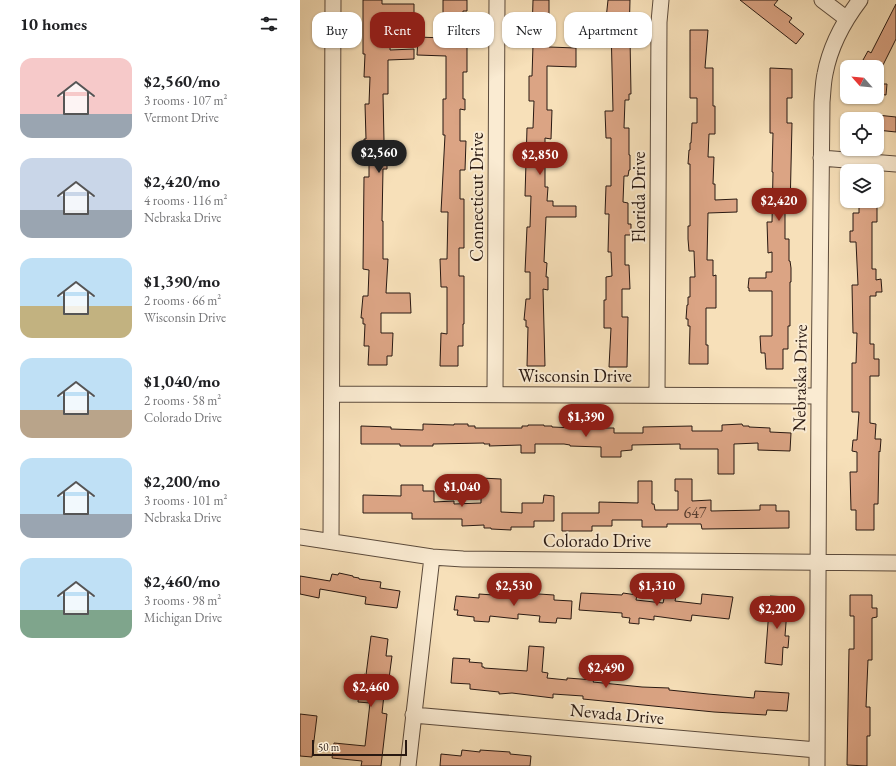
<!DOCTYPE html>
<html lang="en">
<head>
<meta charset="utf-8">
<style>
  body { margin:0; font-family:"EB Garamond",serif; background:#f6f6f6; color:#202124; height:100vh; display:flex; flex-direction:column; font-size:15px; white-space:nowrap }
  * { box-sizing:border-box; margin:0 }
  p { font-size:13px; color:#757577 }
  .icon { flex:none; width:22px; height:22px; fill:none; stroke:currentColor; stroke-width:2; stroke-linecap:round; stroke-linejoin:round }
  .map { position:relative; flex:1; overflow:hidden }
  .drawer { display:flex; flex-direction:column; background:#fff; width:300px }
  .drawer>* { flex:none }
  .top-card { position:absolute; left:12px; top:12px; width:380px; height:36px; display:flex; gap:8px }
  .needle { width:26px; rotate:297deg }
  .controls { position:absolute; left:540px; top:60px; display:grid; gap:8px }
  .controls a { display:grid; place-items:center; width:44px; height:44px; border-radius:8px; background:#fff; box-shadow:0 1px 3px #0004; font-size:20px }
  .scale { position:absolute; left:12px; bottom:10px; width:95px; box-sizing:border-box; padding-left:4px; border:2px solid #291912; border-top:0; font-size:11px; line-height:14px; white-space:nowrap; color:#291912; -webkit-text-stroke:3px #faebd2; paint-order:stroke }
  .price { position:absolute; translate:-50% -34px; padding:0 9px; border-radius:14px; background:#8f2418; color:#fff; font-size:13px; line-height:26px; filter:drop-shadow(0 1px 2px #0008) }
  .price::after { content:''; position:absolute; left:50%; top:24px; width:12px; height:9px; margin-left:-6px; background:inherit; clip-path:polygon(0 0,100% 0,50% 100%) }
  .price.on { background:#222; color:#fff }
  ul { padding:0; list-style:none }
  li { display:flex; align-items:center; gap:12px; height:100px; padding:0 20px }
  li span { display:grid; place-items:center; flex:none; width:112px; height:80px; border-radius:12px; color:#555 }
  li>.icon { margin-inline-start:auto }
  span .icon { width:48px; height:48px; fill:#fffc; stroke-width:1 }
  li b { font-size:17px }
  h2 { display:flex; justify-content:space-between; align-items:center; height:48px; padding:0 20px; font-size:17px }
  .chip { padding:0 14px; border-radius:12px; background:#fff; box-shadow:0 1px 3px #0004; font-size:14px; line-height:36px }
  .chip.on { background:#8f2418; color:#fff }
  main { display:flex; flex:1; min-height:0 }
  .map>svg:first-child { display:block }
  .building { fill:#dba484; stroke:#291912 }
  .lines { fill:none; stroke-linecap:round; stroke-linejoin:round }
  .street-casing { stroke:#5c4b3c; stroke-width:17 }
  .street { stroke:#faebd2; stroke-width:15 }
  .labels { text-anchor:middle; stroke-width:4; stroke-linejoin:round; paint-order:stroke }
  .number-label { font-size:16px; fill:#563c2e }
  .street-label { font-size:18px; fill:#291912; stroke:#faebd2 }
</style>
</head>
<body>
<main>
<section class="drawer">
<h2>10 homes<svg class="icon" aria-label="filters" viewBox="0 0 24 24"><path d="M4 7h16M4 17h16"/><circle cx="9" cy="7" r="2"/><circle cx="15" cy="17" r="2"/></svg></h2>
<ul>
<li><span style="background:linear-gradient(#f6c9c9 70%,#9aa5b1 0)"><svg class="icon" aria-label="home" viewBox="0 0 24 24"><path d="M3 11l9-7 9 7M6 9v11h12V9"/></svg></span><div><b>$2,560/mo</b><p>3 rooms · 107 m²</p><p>Vermont Drive</p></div></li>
<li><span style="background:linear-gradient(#c9d6e8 65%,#9aa5b1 0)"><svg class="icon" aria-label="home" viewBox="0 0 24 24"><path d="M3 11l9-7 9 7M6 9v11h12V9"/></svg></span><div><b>$2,420/mo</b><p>4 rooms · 116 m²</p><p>Nebraska Drive</p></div></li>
<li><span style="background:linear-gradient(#bfe0f5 60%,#c2b280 0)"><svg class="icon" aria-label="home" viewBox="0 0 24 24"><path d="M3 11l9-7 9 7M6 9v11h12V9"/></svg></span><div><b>$1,390/mo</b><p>2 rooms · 66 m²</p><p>Wisconsin Drive</p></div></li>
<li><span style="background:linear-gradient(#bfe0f5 65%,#b9a48a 0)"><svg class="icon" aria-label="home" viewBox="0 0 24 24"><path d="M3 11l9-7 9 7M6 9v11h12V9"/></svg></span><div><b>$1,040/mo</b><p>2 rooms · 58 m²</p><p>Colorado Drive</p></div></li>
<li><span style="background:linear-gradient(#bfe0f5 70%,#9aa5b1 0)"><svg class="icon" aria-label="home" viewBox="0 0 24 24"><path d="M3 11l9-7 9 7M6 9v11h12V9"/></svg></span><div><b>$2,200/mo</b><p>3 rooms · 101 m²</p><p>Nebraska Drive</p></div></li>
<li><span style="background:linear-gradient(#bfe0f5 65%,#7fa58c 0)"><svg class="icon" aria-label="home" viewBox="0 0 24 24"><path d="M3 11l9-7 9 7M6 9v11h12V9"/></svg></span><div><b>$2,460/mo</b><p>3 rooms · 98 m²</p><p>Michigan Drive</p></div></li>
</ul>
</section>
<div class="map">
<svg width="596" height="766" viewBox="0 0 596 766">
  <rect width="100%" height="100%" fill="#f7e0b9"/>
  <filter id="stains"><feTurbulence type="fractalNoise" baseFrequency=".005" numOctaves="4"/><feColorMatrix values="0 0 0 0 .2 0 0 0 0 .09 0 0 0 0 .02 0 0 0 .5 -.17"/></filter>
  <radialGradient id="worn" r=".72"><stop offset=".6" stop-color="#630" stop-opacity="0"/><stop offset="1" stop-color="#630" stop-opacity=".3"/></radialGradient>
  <path class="building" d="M 63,0 L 82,0 L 82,4 L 114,4 L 114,21 L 91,22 L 90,50 L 114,49 L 114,59 L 88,60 L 88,94 L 83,94 L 84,141 L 87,141 L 87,169 L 83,169 L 82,221 L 83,221 L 83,259 L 88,259 L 86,293 L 110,293 L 111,313 L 81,313 L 81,333 L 93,333 L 92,356 L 87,356 L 87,365 L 68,365 L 69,346 L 64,346 L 65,324 L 63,324 L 63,318 L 61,318 L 63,296 L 68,296 L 69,270 L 63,269 L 64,177 L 69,177 L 69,151 L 64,151 L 64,139 L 66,139 L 65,104 L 69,104 L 70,77 L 64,77 L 65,54 L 63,54 Z
    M 143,0 L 167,0 L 167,11 L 163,11 L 162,40 L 167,40 L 167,72 L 163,72 L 163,99 L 165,99 L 165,110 L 160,109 L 160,141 L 166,141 L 165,170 L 160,170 L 160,199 L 164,199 L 164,248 L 159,248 L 159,276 L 164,276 L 164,324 L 163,324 L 163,346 L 158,346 L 158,366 L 140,366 L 141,333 L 147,334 L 147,287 L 141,287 L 140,259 L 147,259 L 148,212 L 141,212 L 145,135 L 143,135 L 143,99 L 146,99 L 146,56 L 117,55 L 118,37 L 144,38 L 144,16 L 143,15 Z
    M 233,0 L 249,0 L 249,47 L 276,48 L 276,67 L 247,66 L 247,110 L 252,110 L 251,139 L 245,138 L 245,187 L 248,187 L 247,201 L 253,201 L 253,206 L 276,206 L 276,217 L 246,217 L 244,262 L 247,263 L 246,277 L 248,277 L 248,290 L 243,289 L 245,366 L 227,366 L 228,327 L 226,327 L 226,320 L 224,320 L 226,299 L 230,299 L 230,272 L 225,272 L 227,227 L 230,227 L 231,196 L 225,196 L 227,128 L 233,128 L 234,101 L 229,101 L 229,76 L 232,76 L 233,45 L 228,45 L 228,34 L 232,34 Z
    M 308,0 L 330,0 L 329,38 L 330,38 L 331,94 L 329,94 L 329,100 L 325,100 L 324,128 L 329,128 L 329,155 L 330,155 L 330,170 L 329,170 L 328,176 L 324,176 L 323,202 L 328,203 L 328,224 L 331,224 L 331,235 L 325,235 L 325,265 L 329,265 L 330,289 L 322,289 L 322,317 L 328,317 L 327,367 L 309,367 L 311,328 L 304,328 L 304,300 L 306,300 L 306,277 L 312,276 L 311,252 L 308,252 L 309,214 L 305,214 L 306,186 L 311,186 L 311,138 L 306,138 L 305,111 L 313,111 L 311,25 L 308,25 L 308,20 L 306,19 Z
    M 440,0 L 478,0 L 474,5 L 492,18 L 489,22 L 504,34 L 496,44 Z
    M 596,4 L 596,39 L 581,69 L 563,60 L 568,51 L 571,53 Z
    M 390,30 L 408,30 L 405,68 L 413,68 L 413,106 L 415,106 L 415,134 L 409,134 L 408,157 L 414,157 L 413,184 L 415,184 L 415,200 L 437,199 L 437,212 L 408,213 L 407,260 L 413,260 L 413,276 L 416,275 L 416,308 L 406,308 L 406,345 L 408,345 L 408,364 L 389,364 L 390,326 L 388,326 L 388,319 L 386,319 L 387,305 L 388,305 L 388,297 L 390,297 L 390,277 L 395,277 L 394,251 L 389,251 L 388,239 L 388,226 L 390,226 L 390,164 L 388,164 L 389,150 L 390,150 L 390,143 L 391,143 L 392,123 L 397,123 L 397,98 L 390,98 Z
    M 470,68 L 492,69 L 492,98 L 487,98 L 487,123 L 492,123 L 490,210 L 485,209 L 485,239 L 489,239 L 489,261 L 490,261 L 491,268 L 491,282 L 490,282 L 490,326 L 488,326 L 488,349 L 483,349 L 483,369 L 466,369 L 465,353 L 461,353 L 460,336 L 472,336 L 472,291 L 449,291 L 449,288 L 448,288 L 449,278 L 466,278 L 466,272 L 472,272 L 472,252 L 468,253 L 467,222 L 472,222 L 473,172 L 472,172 L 473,133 L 470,133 Z
    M 577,84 L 587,84 L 586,95 L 577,94 Z
    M 577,115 L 596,117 L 596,132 L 577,130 Z
    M 559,201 L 577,201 L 577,222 L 572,222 L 572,269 L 576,269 L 576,280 L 581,279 L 582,292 L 576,292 L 576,296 L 570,296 L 570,344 L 574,344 L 574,359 L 579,359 L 579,376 L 570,376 L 570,423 L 576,424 L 575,439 L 581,439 L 580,452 L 579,451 L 578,504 L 574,504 L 574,530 L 556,530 L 556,510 L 551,510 L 550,472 L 557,472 L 557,452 L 552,451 L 553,440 L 557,440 L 559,412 L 552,412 L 552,363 L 556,363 L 557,333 L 553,333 L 552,285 L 558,285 L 556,242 L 550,242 L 550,231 L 553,231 L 553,213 L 559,213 Z
    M 123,424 L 154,425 L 154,424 L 168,424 L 168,426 L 175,426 L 175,428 L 222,428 L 222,426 L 228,426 L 228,425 L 244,425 L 244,426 L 252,426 L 252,427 L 300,429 L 300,428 L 314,428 L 314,433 L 343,433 L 343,427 L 392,426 L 392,431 L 422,431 L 422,425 L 442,424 L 443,426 L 449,426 L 449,427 L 470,428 L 470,432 L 491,433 L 490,451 L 458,450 L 458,443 L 434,444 L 434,474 L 418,474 L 418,449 L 380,449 L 380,444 L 332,445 L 332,450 L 321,451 L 321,457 L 301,457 L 301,447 L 270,446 L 270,445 L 264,444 L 235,444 L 235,453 L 221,453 L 221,445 L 189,446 L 190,444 L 184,444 L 184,443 L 133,444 L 133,446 L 100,446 L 100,444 L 61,444 L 61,426 L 91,427 L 91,429 L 123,430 Z
    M 181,478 L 201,479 L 201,512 L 222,513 L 222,503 L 243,503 L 244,495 L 254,496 L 254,521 L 234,521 L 234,527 L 211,527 L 211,530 L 191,529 L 191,528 L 184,528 L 184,525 L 162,526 L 162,519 L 112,519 L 112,513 L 63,513 L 63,495 L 101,496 L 101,485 L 123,485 L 123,491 L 134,491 L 134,502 L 154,501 L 154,504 L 181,503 Z
    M 375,479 L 392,479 L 392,501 L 411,500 L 411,511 L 460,510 L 460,505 L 476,505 L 476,511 L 489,511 L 489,528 L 402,529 L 401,524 L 367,524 L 367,527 L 342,527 L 342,520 L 312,520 L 312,526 L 292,526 L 292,531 L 262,531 L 262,513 L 299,513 L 299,502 L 338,503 L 338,481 L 352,481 L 352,504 L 354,504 L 355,510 L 378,510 L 378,491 L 375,491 Z
    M 39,573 L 53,576 L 53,577 L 59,578 L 59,579 L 81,582 L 80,588 L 100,591 L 97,608 L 65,604 L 66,597 L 20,589 L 19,598 L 0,594 L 0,576 L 30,581 L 32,574 L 38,575 Z
    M 224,593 L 254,595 L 254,600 L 272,601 L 271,619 L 257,618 L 256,623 L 239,622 L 240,616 L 218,614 L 218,619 L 190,616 L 189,622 L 174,621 L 174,617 L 157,615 L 158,610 L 154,610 L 156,596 L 179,598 L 179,594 L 223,597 Z
    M 281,593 L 322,595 L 323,593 L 337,595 L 336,600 L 363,603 L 365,594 L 376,596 L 375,601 L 401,604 L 402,594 L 433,597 L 429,619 L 392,615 L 391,621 L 354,616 L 354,620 L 339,618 L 339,624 L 329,623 L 330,618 L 322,617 L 322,613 L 279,610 Z
    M 550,595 L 572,595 L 572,608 L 577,608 L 577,617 L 572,618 L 572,660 L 568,660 L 566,707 L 570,707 L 570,736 L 567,736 L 567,766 L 547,765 L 549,649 L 554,649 L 554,616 L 550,616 Z
    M 470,596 L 488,597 L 485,636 L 489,636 L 488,648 L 483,647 L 482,665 L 465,663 Z
    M 71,636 L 88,639 L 86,656 L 92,656 L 88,686 L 85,686 L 82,713 L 87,714 L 81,766 L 61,766 L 62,761 L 32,758 L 34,743 L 65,746 L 70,703 L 58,702 L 59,687 L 63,688 L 64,674 L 66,675 Z
    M 229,646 L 244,647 L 242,672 L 248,673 L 247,678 L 267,680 L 267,678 L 294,680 L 293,682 L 342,687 L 369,688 L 369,690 L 408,694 L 454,698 L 455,691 L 489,693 L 487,711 L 467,710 L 466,715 L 414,712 L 283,699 L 283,696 L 253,694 L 253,698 L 212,693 L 199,694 L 199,692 L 170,689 L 170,684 L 151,683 L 153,658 L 170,659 L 169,662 L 182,663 L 182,667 L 184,667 L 184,668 L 227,671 Z
    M 0,714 L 17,716 L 12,757 L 0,756 Z
    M 162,750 L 180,752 L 180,750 L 210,752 L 210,754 L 231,756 L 230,766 L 140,766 L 141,754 L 161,756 Z"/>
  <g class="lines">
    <g class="street-casing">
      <path id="street" d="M 522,0 L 547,19
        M 521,158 L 596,164
        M 32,394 L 519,396
        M 195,394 L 197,0
        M 357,395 L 359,22 L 361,0
        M 0,537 L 132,557 L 163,559 L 596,563
        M 31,541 L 33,0
        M 113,715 L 517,750
        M 108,766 L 132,557
        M 517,766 L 519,396 L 522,102 C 523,92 523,83 525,74 C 530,47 544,21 560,0"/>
    </g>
    <use href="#street" class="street"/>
  </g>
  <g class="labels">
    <g class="number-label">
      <text x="395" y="518">647</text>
    </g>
    <g class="street-label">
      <text transform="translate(177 197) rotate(-90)" y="6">Connecticut Drive</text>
      <text transform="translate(339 197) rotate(-90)" y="6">Florida Drive</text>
      <text x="275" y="382">Wisconsin Drive</text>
      <text transform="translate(500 378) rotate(-89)" y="6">Nebraska Drive</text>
      <text x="297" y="547">Colorado Drive</text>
      <text transform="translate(317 714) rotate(5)" y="6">Nevada Drive</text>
    </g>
  </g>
  <rect width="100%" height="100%" filter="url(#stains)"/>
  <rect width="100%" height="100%" fill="url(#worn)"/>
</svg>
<div class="controls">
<a><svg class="needle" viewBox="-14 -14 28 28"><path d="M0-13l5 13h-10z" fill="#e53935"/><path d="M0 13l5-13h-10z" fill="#757577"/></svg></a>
<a><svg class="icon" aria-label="locate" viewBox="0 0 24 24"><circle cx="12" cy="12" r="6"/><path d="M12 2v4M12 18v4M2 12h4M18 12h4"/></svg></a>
<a><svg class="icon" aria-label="layers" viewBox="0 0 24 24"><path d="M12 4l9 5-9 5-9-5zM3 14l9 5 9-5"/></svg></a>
</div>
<div class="scale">50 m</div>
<b class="price on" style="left:79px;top:174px">$2,560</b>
<b class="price" style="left:240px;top:176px">$2,850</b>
<b class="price" style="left:479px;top:222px">$2,420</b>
<b class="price" style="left:286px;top:438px">$1,390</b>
<b class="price" style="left:162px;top:508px">$1,040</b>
<b class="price" style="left:214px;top:607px">$2,530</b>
<b class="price" style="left:357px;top:607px">$1,310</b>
<b class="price" style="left:477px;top:630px">$2,200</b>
<b class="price" style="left:306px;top:689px">$2,490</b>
<b class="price" style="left:71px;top:708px">$2,460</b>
<div class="top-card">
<a class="chip">Buy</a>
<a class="chip on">Rent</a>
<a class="chip">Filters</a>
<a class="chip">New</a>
<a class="chip">Apartment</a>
</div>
</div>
</main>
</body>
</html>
